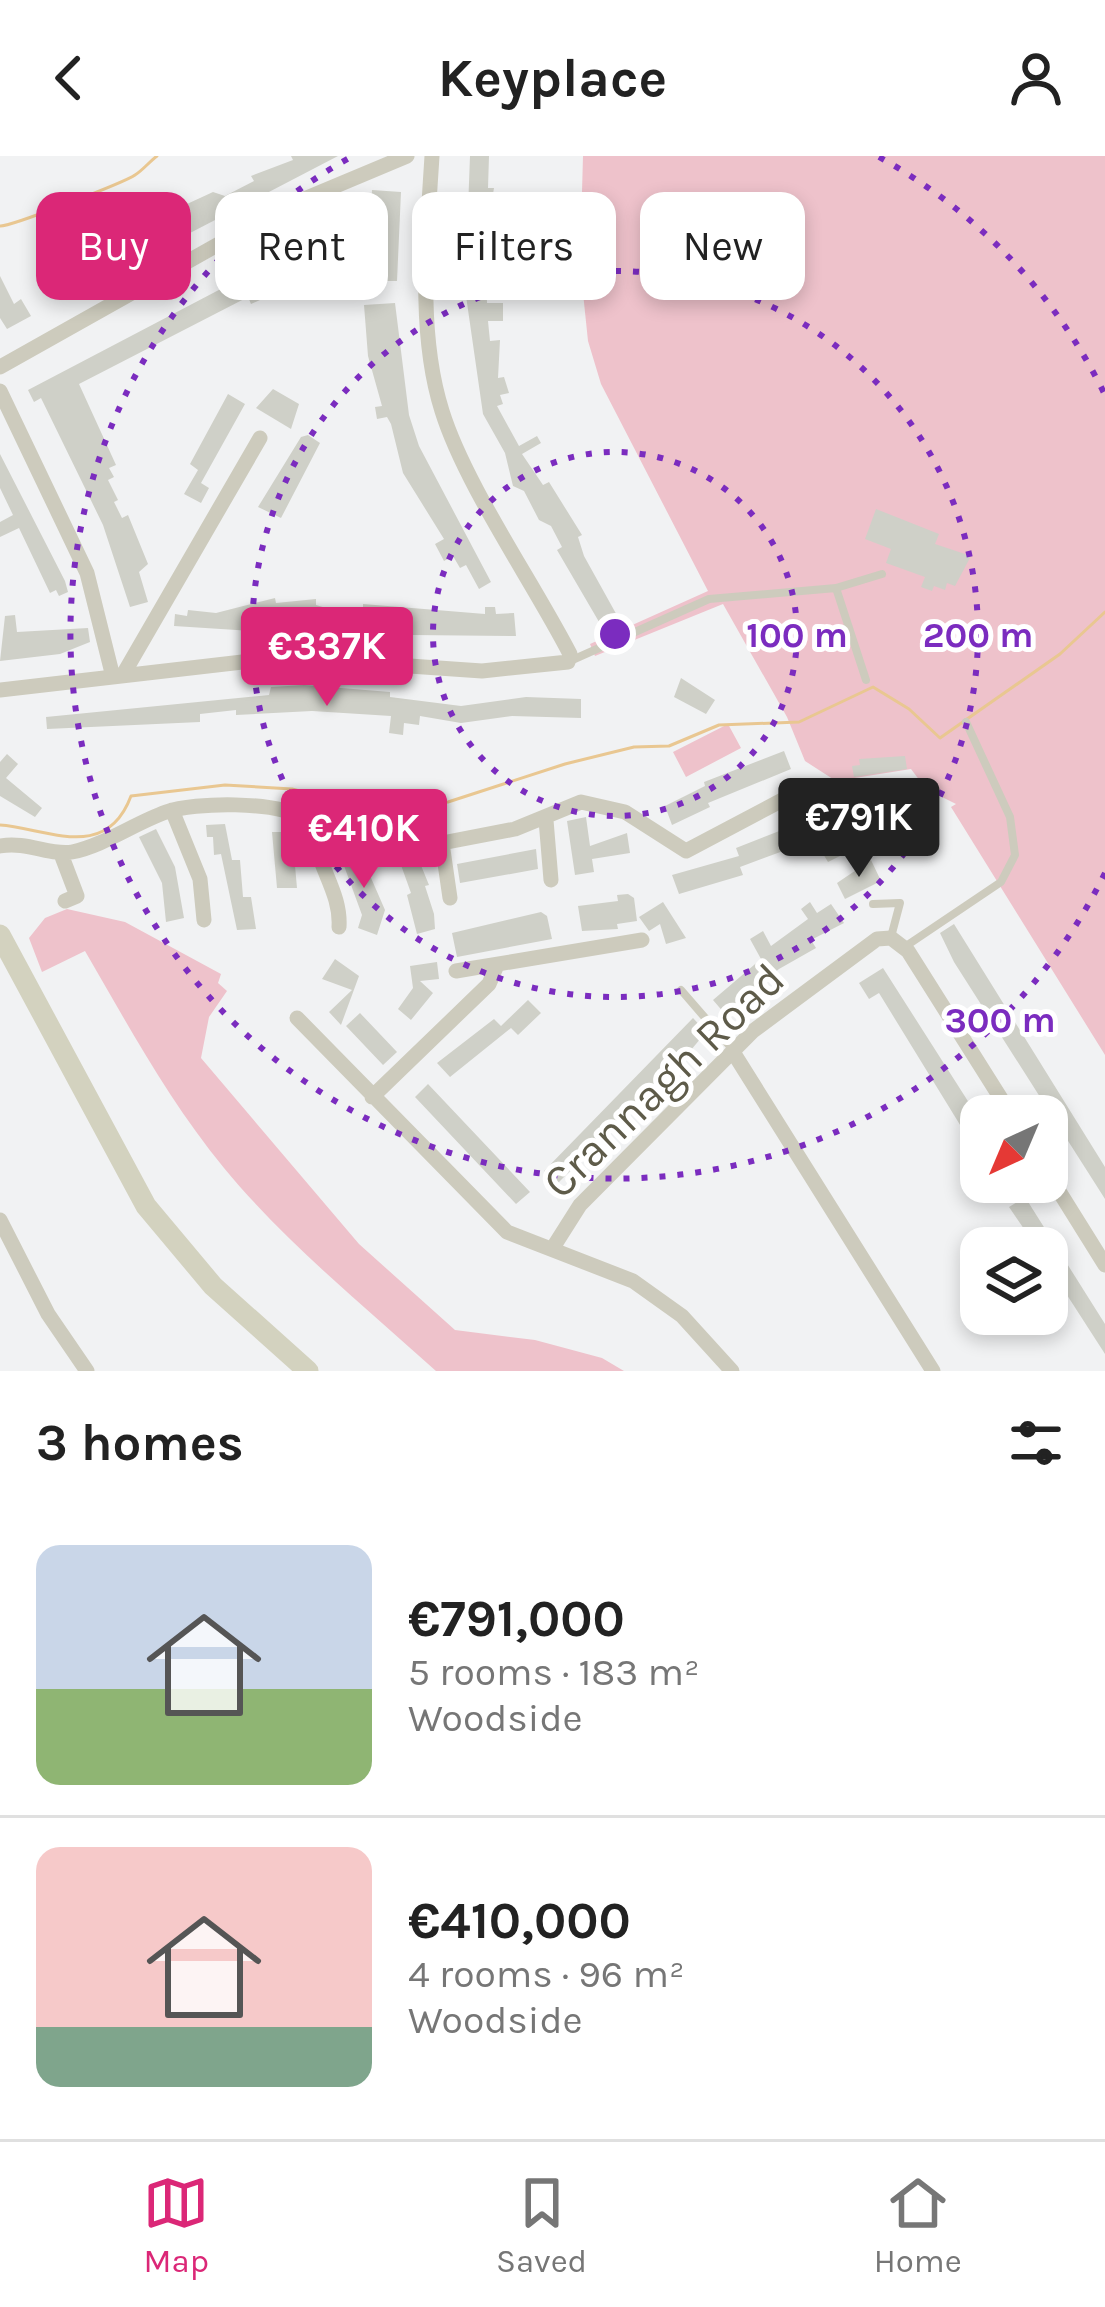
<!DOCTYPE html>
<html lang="en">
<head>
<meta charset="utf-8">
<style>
  body { margin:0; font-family:Karla,sans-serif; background:#f2f2f2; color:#222; height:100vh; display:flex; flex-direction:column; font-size:45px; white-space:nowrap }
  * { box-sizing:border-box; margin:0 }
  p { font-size:39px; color:#767676 }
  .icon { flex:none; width:66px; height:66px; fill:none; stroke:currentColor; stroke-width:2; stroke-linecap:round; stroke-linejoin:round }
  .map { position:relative; height:1215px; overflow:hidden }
  .drawer { display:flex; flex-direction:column; background:#fff; flex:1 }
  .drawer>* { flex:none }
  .guide { position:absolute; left:36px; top:36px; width:1035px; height:108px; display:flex; gap:24px }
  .needle { width:78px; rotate:224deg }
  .buttons { position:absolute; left:960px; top:939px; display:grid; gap:24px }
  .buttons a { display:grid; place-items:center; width:108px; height:108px; border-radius:24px; background:#fff; box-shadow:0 6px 18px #0003; font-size:60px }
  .price { position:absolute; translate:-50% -102px; padding:0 27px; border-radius:12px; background:#db2777; color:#fff; font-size:39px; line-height:78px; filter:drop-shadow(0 3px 6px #0008) }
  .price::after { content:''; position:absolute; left:50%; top:72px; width:36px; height:27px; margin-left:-18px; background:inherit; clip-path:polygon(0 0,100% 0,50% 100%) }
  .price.on { background:#222; color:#fff }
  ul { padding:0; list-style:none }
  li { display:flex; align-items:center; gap:36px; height:300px; padding:0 36px }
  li+li { border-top:3px solid #e0e0e0 }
  li span { display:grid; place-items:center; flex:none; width:336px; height:240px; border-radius:24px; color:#555 }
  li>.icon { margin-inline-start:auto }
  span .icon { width:144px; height:144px; fill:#fffc; stroke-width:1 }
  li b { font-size:51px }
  h2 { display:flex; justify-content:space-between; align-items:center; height:144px; padding:0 36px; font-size:51px }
  .tag { padding:0 42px; border-radius:24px; background:#fff; box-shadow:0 6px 18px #0003; font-size:42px; line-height:108px }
  .tag.on { background:#db2777; color:#fff }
  header { display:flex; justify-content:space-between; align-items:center; height:156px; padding:0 36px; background:#fff; font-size:54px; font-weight:700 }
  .tab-bar { display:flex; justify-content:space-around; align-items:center; height:168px; border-top:3px solid #e0e0e0; background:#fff; font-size:33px; color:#767676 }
  .tab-bar a { display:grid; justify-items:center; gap:6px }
  .tab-bar .on { color:#db2777 }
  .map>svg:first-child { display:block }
  .green { fill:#eec2cb }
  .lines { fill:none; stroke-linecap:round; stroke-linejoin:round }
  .stream { stroke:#e9c791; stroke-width:3 }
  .building { fill:#cfd0c8 }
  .service { stroke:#cdcbbd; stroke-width:8 }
  .minor { stroke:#cdcbbd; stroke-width:15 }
  .secondary { stroke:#d3d2bf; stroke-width:21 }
  .ring { fill:none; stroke:#7b2cbf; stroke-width:6; stroke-dasharray:6 12 }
  .labels { text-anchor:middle; stroke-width:10; stroke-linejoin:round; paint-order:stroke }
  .street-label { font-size:45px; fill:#5e5b49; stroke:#fff }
  .centre { fill:#7b2cbf; stroke:#fff; stroke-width:6 }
  .ring-label { font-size:36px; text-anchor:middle; font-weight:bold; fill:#7b2cbf; stroke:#fff; stroke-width:10; stroke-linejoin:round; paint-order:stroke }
</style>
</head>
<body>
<header><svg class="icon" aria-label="back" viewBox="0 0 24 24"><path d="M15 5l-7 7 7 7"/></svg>Keyplace<svg class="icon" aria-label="person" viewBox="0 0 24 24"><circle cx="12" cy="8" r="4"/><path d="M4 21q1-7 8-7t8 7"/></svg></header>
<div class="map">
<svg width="1105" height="1215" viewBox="0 0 1105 1215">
  <rect width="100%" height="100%" fill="#f1f2f3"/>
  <path class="green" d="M 583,0 L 1105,0 L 1105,899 L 951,651 L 956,648 L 926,633 L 911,613 L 836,625 L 805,605 L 787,561 L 723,448 L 595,500 L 590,488 L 708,435 L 601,228 L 588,185 L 580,108 Z
    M 728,568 L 741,592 L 686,621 L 673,596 Z
    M 67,753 L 125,766 L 221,818 L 218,827 L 227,835 L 209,861 L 201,902 L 359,1088 L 455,1174 L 535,1184 L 602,1202 L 624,1215 L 436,1215 C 364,1150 286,1087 224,1012 C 169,945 128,869 85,795 L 42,816 L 29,782 L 45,762 Z"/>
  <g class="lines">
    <path class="stream" d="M 0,70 C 10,71 125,26 135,19 C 143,14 149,6 157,0
      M 0,669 C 46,672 106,707 131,640 L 225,629 L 292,633 L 348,648 L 448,646 L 565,608 L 634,591 L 669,590 L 719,569 L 799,566 L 873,531 L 909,553 L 940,582 L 1060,498 L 1105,456"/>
  </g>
  <path class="building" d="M 291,0 L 338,0 L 65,142 L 56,126 L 130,87 L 133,73 L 163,63 L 166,69 L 191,56 L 187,48 L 213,36 L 225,40 L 254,25 L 251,20 L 293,4 Z
    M 470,0 L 489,0 L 488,32 L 494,32 L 487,74 L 495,73 L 496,106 L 486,106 L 487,147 L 503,147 L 503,165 L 488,165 L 490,185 L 500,184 L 498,222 L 504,221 L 509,237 L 500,239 L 503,248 L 497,250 L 519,290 L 537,280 L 541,287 L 522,298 L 543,329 L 549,326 L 582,379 L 578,381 L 584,400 L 619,463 L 602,471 L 557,394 L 562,391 L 551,370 L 539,364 L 524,335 L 513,330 L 505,297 L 483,258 L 465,133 Z
    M 372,34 L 401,36 L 397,125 L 372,125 L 373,96 L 365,96 L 366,80 L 379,81 L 381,51 L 371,51 Z
    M 335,66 L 343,83 L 256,136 L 260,144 L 251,148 L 248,141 L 79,228 L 116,309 L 109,312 L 114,321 L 108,324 L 118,344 L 114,346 L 122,362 L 128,359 L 148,408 L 139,416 L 148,446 L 130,451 L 103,369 L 41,242 L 34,246 L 28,234 L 278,103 Z
    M 0,120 L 14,148 L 21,143 L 31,160 L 7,173 L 0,162 Z
    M 395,147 L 409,259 L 419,290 L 491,426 L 479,433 L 466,409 L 460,412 L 453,400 L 444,405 L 435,388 L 444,383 L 403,317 L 391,268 L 387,261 L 377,263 L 375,251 L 382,250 L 368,200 L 364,149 Z
    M 273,233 L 299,248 L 291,273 L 256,252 Z
    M 228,238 L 245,248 L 201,327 L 209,332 L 201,347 L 184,338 L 198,314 L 190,308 Z
    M 308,279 L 320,287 L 281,362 L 258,351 L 301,281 Z
    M 0,298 L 65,425 L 68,436 L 59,440 L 56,434 L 50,437 L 19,372 L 0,381 L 0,366 L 13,359 L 0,332 Z
    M 876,353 L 939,378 L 935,388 L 971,400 L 955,430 L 947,427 L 945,434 L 934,430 L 932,435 L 921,431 L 925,421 L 886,407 L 891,393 L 865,383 Z
    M 275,442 L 276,447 L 316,443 L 316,449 L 326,452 L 363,454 L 363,448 L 485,458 L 485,451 L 495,451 L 496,458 L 514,457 L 516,480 L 412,479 L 412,473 L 325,468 L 252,475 L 174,470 L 175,458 L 187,460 L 188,454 L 216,457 Z
    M 15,459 L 17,476 L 88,472 L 90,486 L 60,498 L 0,505 L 5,460 Z
    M 681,522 L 715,544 L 706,558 L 674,541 Z
    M 304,529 L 390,536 L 390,541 L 461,550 L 526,541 L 581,543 L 581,562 L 512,560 L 461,567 L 420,560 L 419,569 L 404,567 L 403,579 L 389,577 L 391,560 L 312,555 L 236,559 L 236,554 L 200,558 L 200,566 L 47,573 L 46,561 L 269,539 L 271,531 Z
    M 784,595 L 791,613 L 708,647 L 710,651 L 672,669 L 665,650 L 705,630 L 704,626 Z
    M 7,598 L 18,608 L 6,622 L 42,652 L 35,661 L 0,640 L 0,606 Z
    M 905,600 L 907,613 L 854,621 L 852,610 L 860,609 L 859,603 Z
    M 815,647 L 846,697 L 828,706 L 797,655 Z
    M 586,661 L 590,690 L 627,677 L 630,697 L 592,703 L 594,716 L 575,719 L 567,665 Z
    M 225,668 L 232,704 L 240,704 L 243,741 L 251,741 L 256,773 L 237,774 L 221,698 L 214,699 L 213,681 L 207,681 L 206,669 Z
    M 787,672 L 794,691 L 740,711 L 743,719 L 679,738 L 672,719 L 739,700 L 736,692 Z
    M 156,673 L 175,711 L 184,762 L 166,766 L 162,727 L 139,681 Z
    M 272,676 L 292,676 L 297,732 L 277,732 Z
    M 409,680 L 429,729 L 425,730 L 434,758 L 435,773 L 417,778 L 407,739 L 411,737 L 392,684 Z
    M 358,692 L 385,754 L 377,779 L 358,772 L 362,759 L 339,696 Z
    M 536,693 L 538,713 L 460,727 L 457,708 Z
    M 871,704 L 881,725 L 845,743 L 837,727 Z
    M 628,738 L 634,742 L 637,765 L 617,768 L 618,773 L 582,775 L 578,750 L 618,745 L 617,739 Z
    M 663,746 L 679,771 L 686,782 L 666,788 L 660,768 L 649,775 L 639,761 Z
    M 810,746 L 817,757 L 831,748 L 844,767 L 811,784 L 816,792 L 779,813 L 725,858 L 713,844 L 761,803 L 750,783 L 763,775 L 771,790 L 808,763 L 801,753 Z
    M 541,756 L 547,760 L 552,783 L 457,801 L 452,777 Z
    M 954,768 L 1105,1011 L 1105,1043 L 954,806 L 940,777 Z
    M 335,803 L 359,820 L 341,869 L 329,856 L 352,834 L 322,823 Z
    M 437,806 L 439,823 L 420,825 L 433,837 L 411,864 L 398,853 L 413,832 L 410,810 Z
    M 883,812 L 980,964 L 981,1003 L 879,837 L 869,843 L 859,827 Z
    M 528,844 L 541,857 L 518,879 L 511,872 L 450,921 L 437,907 L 494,863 L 501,870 Z
    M 360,857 L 397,896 L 383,909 L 346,870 Z
    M 693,862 L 706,876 L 691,894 L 557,1028 L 544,1015 Z
    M 428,928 L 530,1036 L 516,1048 L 415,941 Z
    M 1025,1041 L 1105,1168 L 1105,1198 L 1047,1108 L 1047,1092 L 1037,1092 L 1009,1051 Z"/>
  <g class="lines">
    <path class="service" d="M 836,432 L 866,524
      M 570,505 L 709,443 L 836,432 L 882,418
      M 873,748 L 900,747 L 891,781
      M 906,790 L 1001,726 L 1015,699 L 1010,661 L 966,566
      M 681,834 L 733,894"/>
    <path class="minor" d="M 0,211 L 283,52 L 407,0
      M 0,235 L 87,417 L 112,517
      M 124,517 L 260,282
      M 0,534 L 251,505 L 308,503 L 482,515 L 568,506 L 570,498 C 533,426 465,329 442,255 C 417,176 427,82 432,0
      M 172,654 L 200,723 L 204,764
      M 546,664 L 551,724
      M 442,687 L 450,742
      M 316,689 C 323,718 341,741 339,771
      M 0,690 C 27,685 51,700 72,696 C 103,690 135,667 166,656 C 195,646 277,645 302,662 L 316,689 L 411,667 L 442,687 L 515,673 L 581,646 L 625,656 L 686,695 L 807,631 L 850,646 L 865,677
      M 61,698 L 77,740 L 65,745
      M 456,815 L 642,784
      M 297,862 L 507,1076 L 633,1125 L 682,1160 L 732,1215
      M 733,896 L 933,1215
      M 372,941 L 489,828 L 497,809
      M 1047,1016 L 1105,1109
      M 0,1064 L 48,1158 L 87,1215
      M 554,1090 L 580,1049 L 753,875 L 877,783 L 891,782 L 908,795 L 1012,960"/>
    <path class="secondary" d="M 0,779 L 146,1050 L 213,1130 L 308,1215"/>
  </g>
  <g class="ring">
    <circle cx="615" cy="478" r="182"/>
    <circle cx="615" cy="478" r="363"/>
    <path d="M1105 717A545 545 0 1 1 351 1M879 1A545 545 0 0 1 1105 239"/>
  </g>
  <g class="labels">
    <g class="street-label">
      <text transform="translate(663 924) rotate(-44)" y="16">Crannagh Road</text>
    </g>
  </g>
  <circle cx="615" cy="478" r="18" class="centre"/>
  <g class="ring-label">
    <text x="797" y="491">100 m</text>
    <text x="978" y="491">200 m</text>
    <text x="1000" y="876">300 m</text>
  </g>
</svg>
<div class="buttons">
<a><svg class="needle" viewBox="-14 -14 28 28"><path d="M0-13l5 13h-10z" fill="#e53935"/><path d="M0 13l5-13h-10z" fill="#767676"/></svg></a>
<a><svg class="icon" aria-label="layers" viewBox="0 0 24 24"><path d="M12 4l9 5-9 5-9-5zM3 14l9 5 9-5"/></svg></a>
</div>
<b class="price" style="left:327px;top:553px">€337K</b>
<b class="price on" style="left:859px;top:724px">€791K</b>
<b class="price" style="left:364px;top:735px">€410K</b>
<div class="guide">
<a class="tag on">Buy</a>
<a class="tag">Rent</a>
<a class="tag">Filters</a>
<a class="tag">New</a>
</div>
</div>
<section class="drawer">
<h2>3 homes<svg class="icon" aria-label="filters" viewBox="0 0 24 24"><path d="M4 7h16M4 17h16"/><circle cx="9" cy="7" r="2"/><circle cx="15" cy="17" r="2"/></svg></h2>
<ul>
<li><span style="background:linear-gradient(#c9d6e8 60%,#8fb573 0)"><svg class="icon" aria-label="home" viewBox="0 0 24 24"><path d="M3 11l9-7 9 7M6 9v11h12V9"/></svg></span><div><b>€791,000</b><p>5 rooms · 183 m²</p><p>Woodside</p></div></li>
<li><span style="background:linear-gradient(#f6c9c9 75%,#7fa58c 0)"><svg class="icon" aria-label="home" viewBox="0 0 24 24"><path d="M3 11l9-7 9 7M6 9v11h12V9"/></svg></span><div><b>€410,000</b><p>4 rooms · 96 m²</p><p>Woodside</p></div></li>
</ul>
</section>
<nav class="tab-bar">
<a class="on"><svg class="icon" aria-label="map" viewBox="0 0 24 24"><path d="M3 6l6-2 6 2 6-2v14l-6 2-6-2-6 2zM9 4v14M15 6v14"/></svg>Map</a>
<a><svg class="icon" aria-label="saved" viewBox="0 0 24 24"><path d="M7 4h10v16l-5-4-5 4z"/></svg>Saved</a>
<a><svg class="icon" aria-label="home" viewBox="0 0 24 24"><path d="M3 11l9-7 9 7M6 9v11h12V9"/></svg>Home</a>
</nav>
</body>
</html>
